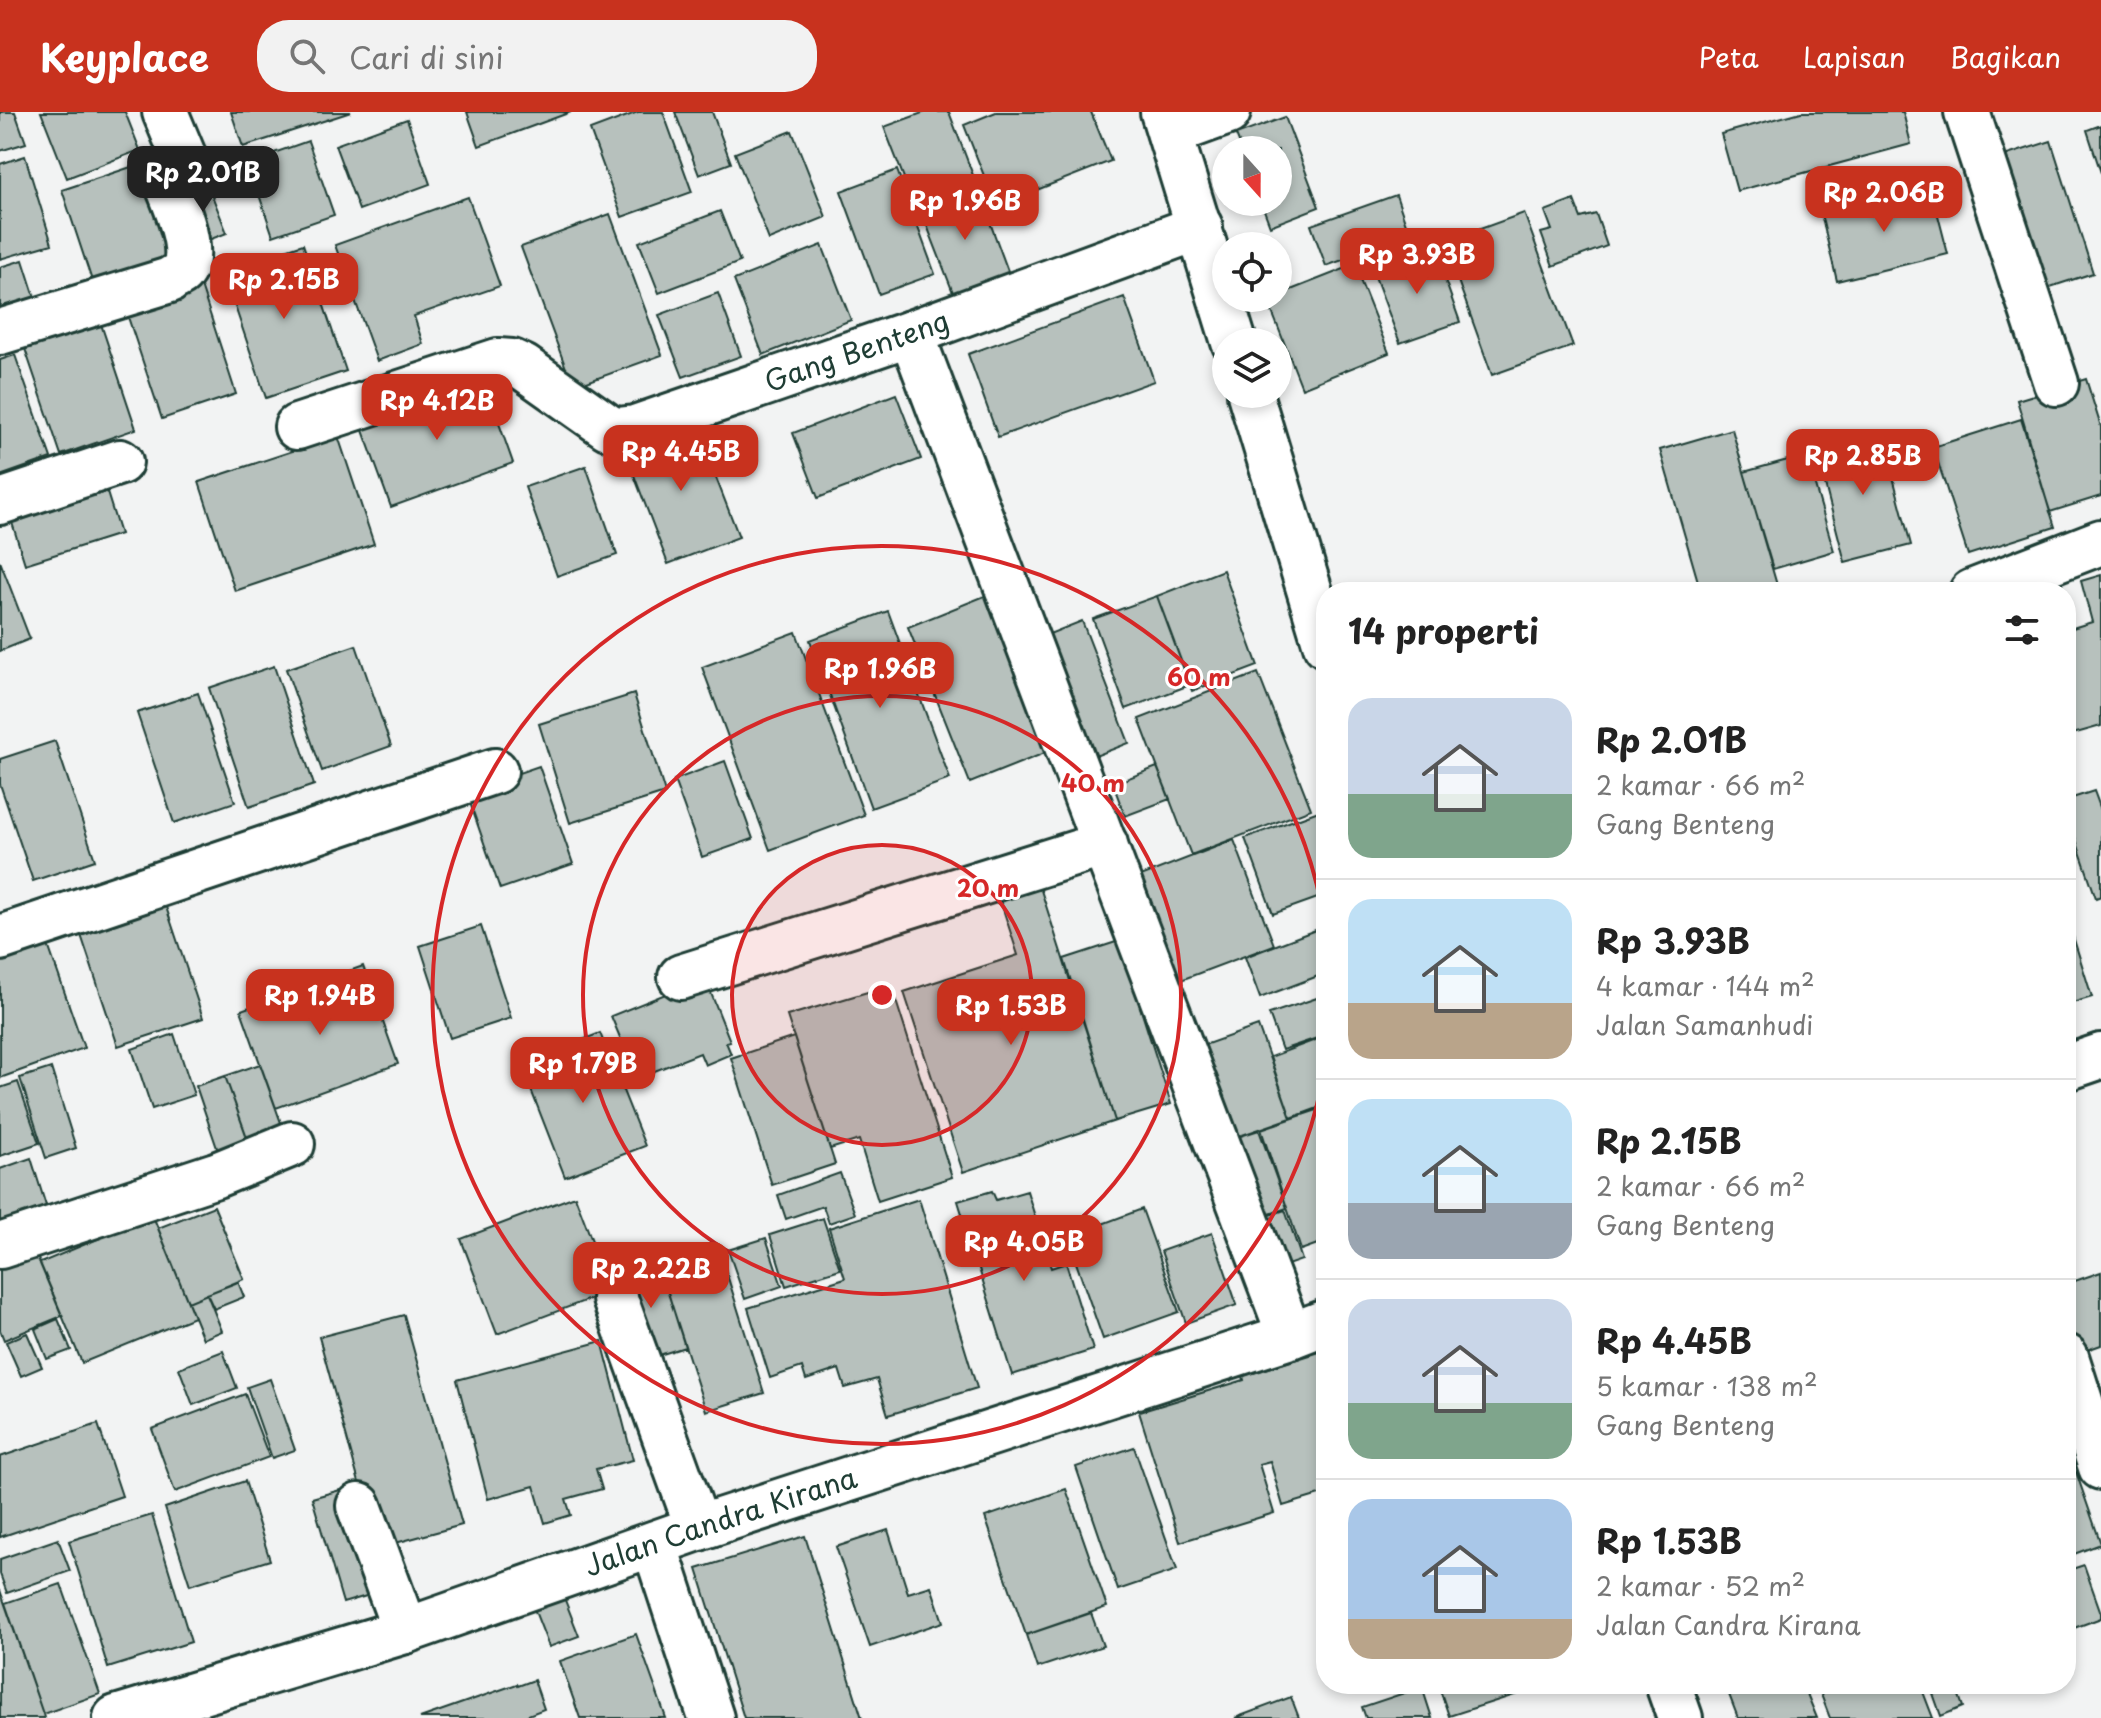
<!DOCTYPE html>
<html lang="id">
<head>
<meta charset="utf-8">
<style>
  body { margin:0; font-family:"Playpen Sans",sans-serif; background:#f2f2f2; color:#222; height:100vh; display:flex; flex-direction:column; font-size:30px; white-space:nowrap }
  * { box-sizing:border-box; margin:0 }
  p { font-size:26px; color:#767676 }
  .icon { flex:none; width:44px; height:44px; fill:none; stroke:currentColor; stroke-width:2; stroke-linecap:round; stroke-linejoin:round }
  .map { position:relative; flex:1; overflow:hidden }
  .side { position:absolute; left:1316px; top:470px; width:760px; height:1112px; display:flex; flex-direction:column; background:#fff; border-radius:32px; box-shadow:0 4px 12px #0003 }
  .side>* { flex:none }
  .needle { width:52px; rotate:159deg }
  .buttons { position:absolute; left:1212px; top:24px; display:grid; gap:16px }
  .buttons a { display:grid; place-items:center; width:80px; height:80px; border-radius:50%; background:#fff; box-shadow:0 4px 12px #0003; font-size:40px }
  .price { position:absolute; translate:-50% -68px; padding:0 18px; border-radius:16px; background:#c8321e; color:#fff; font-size:26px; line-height:52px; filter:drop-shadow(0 2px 4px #0008) }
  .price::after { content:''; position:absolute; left:50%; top:48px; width:24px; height:18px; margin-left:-12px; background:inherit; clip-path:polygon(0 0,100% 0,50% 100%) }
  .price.current { background:#222; color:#fff }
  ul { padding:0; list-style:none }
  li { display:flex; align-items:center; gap:24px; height:200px; padding:0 32px }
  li+li { border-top:2px solid #e0e0e0 }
  li span { display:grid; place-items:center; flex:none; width:224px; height:160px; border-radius:24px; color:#555 }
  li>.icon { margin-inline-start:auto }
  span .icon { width:96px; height:96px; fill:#fffc; stroke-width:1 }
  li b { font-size:34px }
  h2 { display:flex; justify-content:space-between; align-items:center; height:96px; padding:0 32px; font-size:34px }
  header { display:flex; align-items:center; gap:48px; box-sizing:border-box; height:112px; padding:0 40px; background:#c8321e; color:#fff }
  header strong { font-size:38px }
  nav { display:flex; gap:44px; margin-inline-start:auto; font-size:28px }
  .search { width:560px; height:72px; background:#f2f2f2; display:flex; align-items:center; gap:20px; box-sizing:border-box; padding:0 28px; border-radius:32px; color:#767676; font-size:30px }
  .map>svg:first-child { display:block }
  .building { fill:#b7c1bd; stroke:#1f3d34; stroke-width:2 }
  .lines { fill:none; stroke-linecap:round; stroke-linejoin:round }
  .minor-casing { stroke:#1f3d34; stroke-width:50 }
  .minor { stroke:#fff; stroke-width:44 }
  .ring { fill:none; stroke:#d62828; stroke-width:4 }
  .labels { text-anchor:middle; stroke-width:6; stroke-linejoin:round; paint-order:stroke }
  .street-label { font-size:28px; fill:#1f3d34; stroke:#fff }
  .centre { fill:#d62828; stroke:#fff; stroke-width:4 }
  .ring-label { font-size:24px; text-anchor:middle; font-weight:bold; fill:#d62828; stroke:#fff; stroke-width:6; stroke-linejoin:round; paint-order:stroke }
</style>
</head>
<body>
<header>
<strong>Keyplace</strong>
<div class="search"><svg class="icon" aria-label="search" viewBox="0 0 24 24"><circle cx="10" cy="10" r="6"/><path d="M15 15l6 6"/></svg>Cari di sini</div>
<nav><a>Peta</a><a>Lapisan</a><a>Bagikan</a></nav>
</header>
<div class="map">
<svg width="2101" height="1606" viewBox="0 0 2101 1606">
  <rect width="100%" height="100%" fill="#f2f3f3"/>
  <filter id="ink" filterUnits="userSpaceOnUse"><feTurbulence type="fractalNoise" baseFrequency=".0125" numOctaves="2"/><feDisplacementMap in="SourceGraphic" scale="16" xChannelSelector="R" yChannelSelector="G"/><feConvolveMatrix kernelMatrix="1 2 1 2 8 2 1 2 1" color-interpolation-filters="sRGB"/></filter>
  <g filter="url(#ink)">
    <path class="building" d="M 0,0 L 15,0 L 26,31 L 0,39 Z
      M 41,0 L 125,0 L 140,38 L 67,66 Z
      M 231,0 L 351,0 L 243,35 Z
      M 467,0 L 571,0 L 479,34 Z
      M 638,0 L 663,0 L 692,80 L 622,105 L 590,18 Z
      M 675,0 L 712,0 L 731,51 L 699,63 Z
      M 925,0 L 949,0 L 974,66 L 913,89 L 884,15 Z
      M 996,0 L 1091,0 L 1111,49 L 996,94 L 964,13 Z
      M 1801,0 L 1903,0 L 1911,32 L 1737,79 L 1721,22 Z
      M 1285,5 L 1319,95 L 1270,114 L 1261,90 L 1278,90 L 1278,38 L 1242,38 L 1236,23 Z
      M 407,7 L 430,72 L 359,98 L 335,33 Z
      M 2101,13 L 2101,61 L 2087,18 Z
      M 792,19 L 826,105 L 769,128 L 735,41 Z
      M 308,29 L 334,103 L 273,124 L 248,50 Z
      M 2051,29 L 2093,161 L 2038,179 L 1995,47 Z
      M 25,44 L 52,132 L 0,147 L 0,52 Z
      M 146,50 L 179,150 L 95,178 L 62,78 Z
      M 897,58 L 935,162 L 879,182 L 841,79 Z
      M 207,71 L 227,121 L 198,132 L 179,82 Z
      M 1931,76 L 1948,142 L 1837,169 L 1821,102 Z
      M 978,78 L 1009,162 L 954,183 L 921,98 Z
      M 1396,83 L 1410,124 L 1326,154 L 1311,113 Z
      M 468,85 L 500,174 L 414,204 L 423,232 L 377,249 L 335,133 Z
      M 1574,88 L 1581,106 L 1596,102 L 1607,134 L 1553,154 L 1541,121 L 1552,118 L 1545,99 Z
      M 720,99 L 740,150 L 659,181 L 639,130 Z
      M 1524,101 L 1573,234 L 1492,263 L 1444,130 Z
      M 610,102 L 662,243 L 573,275 L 521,135 Z
      M 303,132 L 346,259 L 266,286 L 223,159 Z
      M 822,133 L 851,208 L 763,243 L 734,168 Z
      M 1434,137 L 1460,210 L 1400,231 L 1373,159 Z
      M 23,148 L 39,198 L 0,211 L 0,155 Z
      M 1354,153 L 1389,241 L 1302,276 L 1267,187 L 1278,186 L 1278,183 Z
      M 200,171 L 236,282 L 162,307 L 125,196 Z
      M 718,181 L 741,244 L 683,265 L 659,203 Z
      M 1124,185 L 1154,269 L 998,325 L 968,242 Z
      M 98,203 L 136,317 L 61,343 L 22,228 Z
      M 15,243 L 51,346 L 0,364 L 0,248 Z
      M 483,266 L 513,351 L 391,395 L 360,310 Z
      M 2086,267 L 2101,315 L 2101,384 L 2050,400 L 2017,288 Z
      M 896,282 L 921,347 L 818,386 L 793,321 Z
      M 2021,307 L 2055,415 L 1968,443 L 1933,335 Z
      M 694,309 L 739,425 L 668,452 L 624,337 Z
      M 1732,317 L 1744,360 L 1779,480 L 1701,480 L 1660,338 Z
      M 1881,320 L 1911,433 L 1845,450 L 1816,338 Z
      M 338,324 L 374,432 L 235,479 L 199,370 Z
      M 1806,343 L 1834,439 L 1773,457 L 1744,360 Z
      M 586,354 L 617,443 L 557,464 L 525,375 Z
      M 104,371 L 120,422 L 25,452 L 9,401 Z
      M 0,449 L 30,527 L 0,539 Z
      M 1223,458 L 1258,554 L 1192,579 L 1157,484 Z
      M 2101,463 L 2101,614 L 2066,624 L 2066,518 L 2092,510 L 2081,469 Z
      M 997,479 L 1060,635 L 970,671 L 908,515 Z
      M 1157,484 L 1190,573 L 1126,597 L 1093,507 Z
      M 888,499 L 950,667 L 871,696 L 810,528 Z
      M 1082,509 L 1129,631 L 1085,648 L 1039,526 Z
      M 796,520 L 864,703 L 770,738 L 702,555 Z
      M 356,533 L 391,634 L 322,659 L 286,557 Z
      M 274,554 L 314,673 L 249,695 L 209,576 Z
      M 1258,561 L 1311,697 L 1191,743 L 1139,607 Z
      M 198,581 L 235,690 L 174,711 L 137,601 Z
      M 634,582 L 665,681 L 570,711 L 539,612 Z
      M 55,629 L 95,748 L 33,769 L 0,672 L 0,647 Z
      M 725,649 L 753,727 L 702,745 L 674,668 Z
      M 539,654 L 573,752 L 500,777 L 466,679 Z
      M 1157,655 L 1170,687 L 1125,704 L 1113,672 Z
      M 2094,679 L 2101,698 L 2101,784 L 2096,786 L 2066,699 L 2066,688 Z
      M 1324,697 L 1326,702 L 1326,783 L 1273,802 L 1245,726 Z
      M 1234,728 L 1274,833 L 1173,871 L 1133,767 Z
      M 1040,775 L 1115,1009 L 963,1060 L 904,880 L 1018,843 L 1000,788 Z
      M 161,780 L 203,906 L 118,934 L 76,808 Z
      M 2066,802 L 2092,885 L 2066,893 Z
      M 481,814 L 511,906 L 450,926 L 420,834 Z
      M 1326,814 L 1326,861 L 1260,886 L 1245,845 Z
      M 1119,829 L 1171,992 L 1115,1009 L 1064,847 Z
      M 48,833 L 84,936 L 0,966 L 0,850 Z
      M 363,854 L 398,952 L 276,996 L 241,898 Z
      M 705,866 L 730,929 L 726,930 L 731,942 L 705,953 L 700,941 L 637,966 L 611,904 Z
      M 891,873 L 952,1065 L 878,1089 L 859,1028 L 830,1037 L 787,904 Z
      M 1326,883 L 1326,923 L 1282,938 L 1269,902 Z
      M 1258,914 L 1291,1006 L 1222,1030 L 1190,938 Z
      M 600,921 L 645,1034 L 565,1065 L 521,952 Z
      M 174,922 L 194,983 L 152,997 L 132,937 Z
      M 1326,924 L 1326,993 L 1291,1006 L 1270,945 Z
      M 794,925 L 835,1052 L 772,1073 L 731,946 Z
      M 260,952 L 285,1022 L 250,1034 L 225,964 Z
      M 51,956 L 76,1036 L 46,1046 L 20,966 Z
      M 225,964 L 248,1028 L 218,1039 L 196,974 Z
      M 18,970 L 39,1031 L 0,1044 L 0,976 Z
      M 1326,994 L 1326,1023 L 1317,997 Z
      M 1317,998 L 1326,1027 L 1326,1129 L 1301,1138 L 1261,1017 Z
      M 1259,1018 L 1287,1096 L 1249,1109 L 1222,1030 Z
      M 31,1046 L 47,1097 L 0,1112 L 0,1057 Z
      M 840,1061 L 855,1102 L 829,1111 L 823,1094 L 786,1107 L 778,1083 Z
      M 992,1079 L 996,1088 L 1027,1079 L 1051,1156 L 1066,1151 L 1093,1238 L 1012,1263 L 958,1089 Z
      M 575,1084 L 611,1179 L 497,1222 L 461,1127 Z
      M 919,1087 L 977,1276 L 888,1303 L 877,1267 L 845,1276 L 839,1257 L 806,1268 L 802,1255 L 770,1266 L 748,1196 L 845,1166 L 829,1116 Z
      M 214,1094 L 244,1167 L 188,1190 L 158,1116 Z
      M 1142,1097 L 1179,1200 L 1103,1227 L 1067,1125 Z
      M 1285,1098 L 1302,1148 L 1267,1160 L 1249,1110 Z
      M 153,1104 L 194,1205 L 82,1251 L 40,1151 Z
      M 823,1106 L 840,1157 L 786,1174 L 770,1123 Z
      M 1212,1121 L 1237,1193 L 1186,1211 L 1161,1139 Z
      M 766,1126 L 782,1174 L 745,1187 L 728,1138 Z
      M 33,1135 L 62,1204 L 4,1228 L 0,1218 L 0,1149 Z
      M 719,1137 L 764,1281 L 706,1299 L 660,1156 Z
      M 658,1148 L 685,1235 L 643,1248 L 616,1162 Z
      M 2101,1160 L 2101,1233 L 2076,1242 L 2066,1212 L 2066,1172 Z
      M 238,1170 L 244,1185 L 214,1197 L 207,1182 Z
      M 207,1182 L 222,1219 L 203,1227 L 188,1190 Z
      M 404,1203 L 462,1413 L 377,1436 L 319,1225 Z
      M 58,1207 L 71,1238 L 47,1247 L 35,1217 Z
      M 27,1221 L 42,1255 L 21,1264 L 6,1230 Z
      M 602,1229 L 633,1348 L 596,1357 L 602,1377 L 566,1387 L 571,1403 L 545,1411 L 534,1374 L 488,1387 L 457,1268 Z
      M 1326,1238 L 1326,1381 L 1283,1394 L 1270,1349 L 1259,1352 L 1274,1401 L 1180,1430 L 1139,1300 L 1244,1268 L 1243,1264 Z
      M 223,1239 L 237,1276 L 193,1293 L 179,1256 Z
      M 270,1267 L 295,1338 L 272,1346 L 247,1275 Z
      M 245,1282 L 269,1345 L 175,1380 L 152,1317 Z
      M 98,1312 L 122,1384 L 0,1425 L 0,1345 Z
      M 1134,1335 L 1177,1458 L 1118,1478 L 1076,1355 Z
      M 2076,1360 L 2101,1432 L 2066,1445 L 2066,1364 Z
      M 245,1369 L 270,1448 L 190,1473 L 165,1396 Z
      M 1066,1377 L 1107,1495 L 1026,1523 L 985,1405 Z
      M 340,1378 L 373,1482 L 343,1491 L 312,1386 Z
      M 152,1403 L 191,1530 L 108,1556 L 69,1429 Z
      M 888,1418 L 908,1481 L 931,1474 L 943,1510 L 870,1535 L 836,1435 Z
      M 805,1424 L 862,1606 L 744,1606 L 697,1457 Z
      M 58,1427 L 70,1459 L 7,1481 L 0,1462 L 0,1447 Z
      M 2084,1453 L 2101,1501 L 2101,1506 L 2066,1519 L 2066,1459 Z
      M 61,1472 L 100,1582 L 43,1602 L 5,1491 Z
      M 0,1478 L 43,1602 L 44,1606 L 0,1606 Z
      M 563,1483 L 579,1524 L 549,1535 L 533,1494 Z
      M 1091,1501 L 1103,1534 L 1037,1556 L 1026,1523 Z
      M 636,1522 L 666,1606 L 580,1606 L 560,1549 Z
      M 534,1568 L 544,1597 L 528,1603 L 529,1606 L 420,1606 L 517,1572 L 518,1574 Z
      M 1438,1572 L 1549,1572 L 1449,1604 Z
      M 1725,1572 L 1803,1572 L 1817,1606 L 1738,1606 Z
      M 1817,1572 L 1920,1572 L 1933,1606 L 1830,1606 Z
      M 1933,1572 L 1955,1572 L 1963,1595 L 1941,1604 L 1930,1573 Z
      M 1422,1575 L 1432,1606 L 1366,1606 L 1362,1595 Z
      M 1291,1585 L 1299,1606 L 1235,1606 Z"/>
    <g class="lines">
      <g class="minor-casing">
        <g id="minor">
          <path d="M 1163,0 L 1234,230"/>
          <path d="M 1967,0 L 2056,271"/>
          <path d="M 1170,21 L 1228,0"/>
          <path d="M 0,220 L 170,168 C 172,166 179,163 181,161 C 200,141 171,83 163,61 L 185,48 L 165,0"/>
          <path d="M 911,221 L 1290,1224"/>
          <path d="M 1250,282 L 1326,533"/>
          <path id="s1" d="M 297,315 L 498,249 L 512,250 L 523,255 L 608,315 L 618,318 L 635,316 L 911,221 L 1200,115"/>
          <path d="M 0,390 L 120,350"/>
          <path d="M 1972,480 L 2101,430"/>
          <path d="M 0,826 L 495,659"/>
          <path d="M 681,865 L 1105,732"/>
          <path d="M 2066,956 L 2101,944"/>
          <path d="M 0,1134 L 216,1063 L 292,1032"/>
          <path d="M 615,1187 L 698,1416"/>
          <path d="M 2066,1245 L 2101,1355"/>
          <path d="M 359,1394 L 405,1519"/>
          <path d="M 654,1432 L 711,1606"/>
          <path d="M 1668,1572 L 1680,1606"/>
          <path id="s2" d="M 116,1606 L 405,1519 L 698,1416 L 1290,1224 L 1326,1210"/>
        </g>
      </g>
      <use href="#minor" class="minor"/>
    </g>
  </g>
  <circle cx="882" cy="883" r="150" fill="#d62828" fill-opacity=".12"/>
  <g class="ring">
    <circle cx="882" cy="883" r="150"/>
    <circle cx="882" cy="883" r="299"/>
    <path d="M1325 953A449 449 0 1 1 1325 813"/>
  </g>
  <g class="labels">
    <g class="street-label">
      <text dy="10" stroke="none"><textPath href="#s1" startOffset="604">Gang Benteng</textPath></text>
      <text dy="10" stroke="none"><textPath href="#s2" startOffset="636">Jalan Candra Kirana</textPath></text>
    </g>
  </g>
  <circle cx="882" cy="883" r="12" class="centre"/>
  <g class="ring-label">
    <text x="1199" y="574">60 m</text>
    <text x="1093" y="680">40 m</text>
    <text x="988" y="785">20 m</text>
  </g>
</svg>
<div class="buttons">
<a><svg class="needle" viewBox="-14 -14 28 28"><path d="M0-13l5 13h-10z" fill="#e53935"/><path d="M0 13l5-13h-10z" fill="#767676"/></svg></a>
<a><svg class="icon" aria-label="locate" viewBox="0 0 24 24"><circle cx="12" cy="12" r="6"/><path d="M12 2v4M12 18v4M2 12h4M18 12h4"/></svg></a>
<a><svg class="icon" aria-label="layers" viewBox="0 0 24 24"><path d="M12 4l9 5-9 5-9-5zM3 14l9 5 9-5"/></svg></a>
</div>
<b class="price current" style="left:203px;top:102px">Rp 2.01B</b>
<b class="price" style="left:1884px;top:122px">Rp 2.06B</b>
<b class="price" style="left:965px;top:130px">Rp 1.96B</b>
<b class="price" style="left:1417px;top:184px">Rp 3.93B</b>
<b class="price" style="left:284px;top:209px">Rp 2.15B</b>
<b class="price" style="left:437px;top:330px">Rp 4.12B</b>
<b class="price" style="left:681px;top:381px">Rp 4.45B</b>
<b class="price" style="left:1863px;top:385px">Rp 2.85B</b>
<b class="price" style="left:880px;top:598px">Rp 1.96B</b>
<b class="price" style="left:320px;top:925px">Rp 1.94B</b>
<b class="price" style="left:1011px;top:935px">Rp 1.53B</b>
<b class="price" style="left:583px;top:993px">Rp 1.79B</b>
<b class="price" style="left:1024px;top:1171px">Rp 4.05B</b>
<b class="price" style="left:651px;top:1198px">Rp 2.22B</b>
<section class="side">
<h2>14 properti<svg class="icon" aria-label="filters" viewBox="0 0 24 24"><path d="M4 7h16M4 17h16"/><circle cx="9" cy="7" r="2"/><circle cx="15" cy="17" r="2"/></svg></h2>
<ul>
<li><span style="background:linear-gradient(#c9d6e8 60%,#7fa58c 0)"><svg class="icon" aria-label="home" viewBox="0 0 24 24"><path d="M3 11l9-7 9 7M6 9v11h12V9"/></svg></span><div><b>Rp 2.01B</b><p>2 kamar · 66 m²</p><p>Gang Benteng</p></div></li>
<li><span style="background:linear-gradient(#bfe0f5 65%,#b9a48a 0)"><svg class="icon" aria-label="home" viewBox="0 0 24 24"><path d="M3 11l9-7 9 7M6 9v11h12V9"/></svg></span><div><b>Rp 3.93B</b><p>4 kamar · 144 m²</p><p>Jalan Samanhudi</p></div></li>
<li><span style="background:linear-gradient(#bfe0f5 65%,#9aa5b1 0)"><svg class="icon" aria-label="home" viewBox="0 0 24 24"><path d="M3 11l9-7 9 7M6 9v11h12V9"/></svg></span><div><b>Rp 2.15B</b><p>2 kamar · 66 m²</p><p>Gang Benteng</p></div></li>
<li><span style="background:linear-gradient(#c9d6e8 65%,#7fa58c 0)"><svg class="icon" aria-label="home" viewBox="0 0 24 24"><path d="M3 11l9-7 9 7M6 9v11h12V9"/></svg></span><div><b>Rp 4.45B</b><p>5 kamar · 138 m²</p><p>Gang Benteng</p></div></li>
<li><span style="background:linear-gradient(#a9c7e8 75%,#b9a48a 0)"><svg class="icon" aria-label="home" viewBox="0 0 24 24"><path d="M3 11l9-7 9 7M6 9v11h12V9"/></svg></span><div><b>Rp 1.53B</b><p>2 kamar · 52 m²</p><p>Jalan Candra Kirana</p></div></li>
</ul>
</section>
</div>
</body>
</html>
